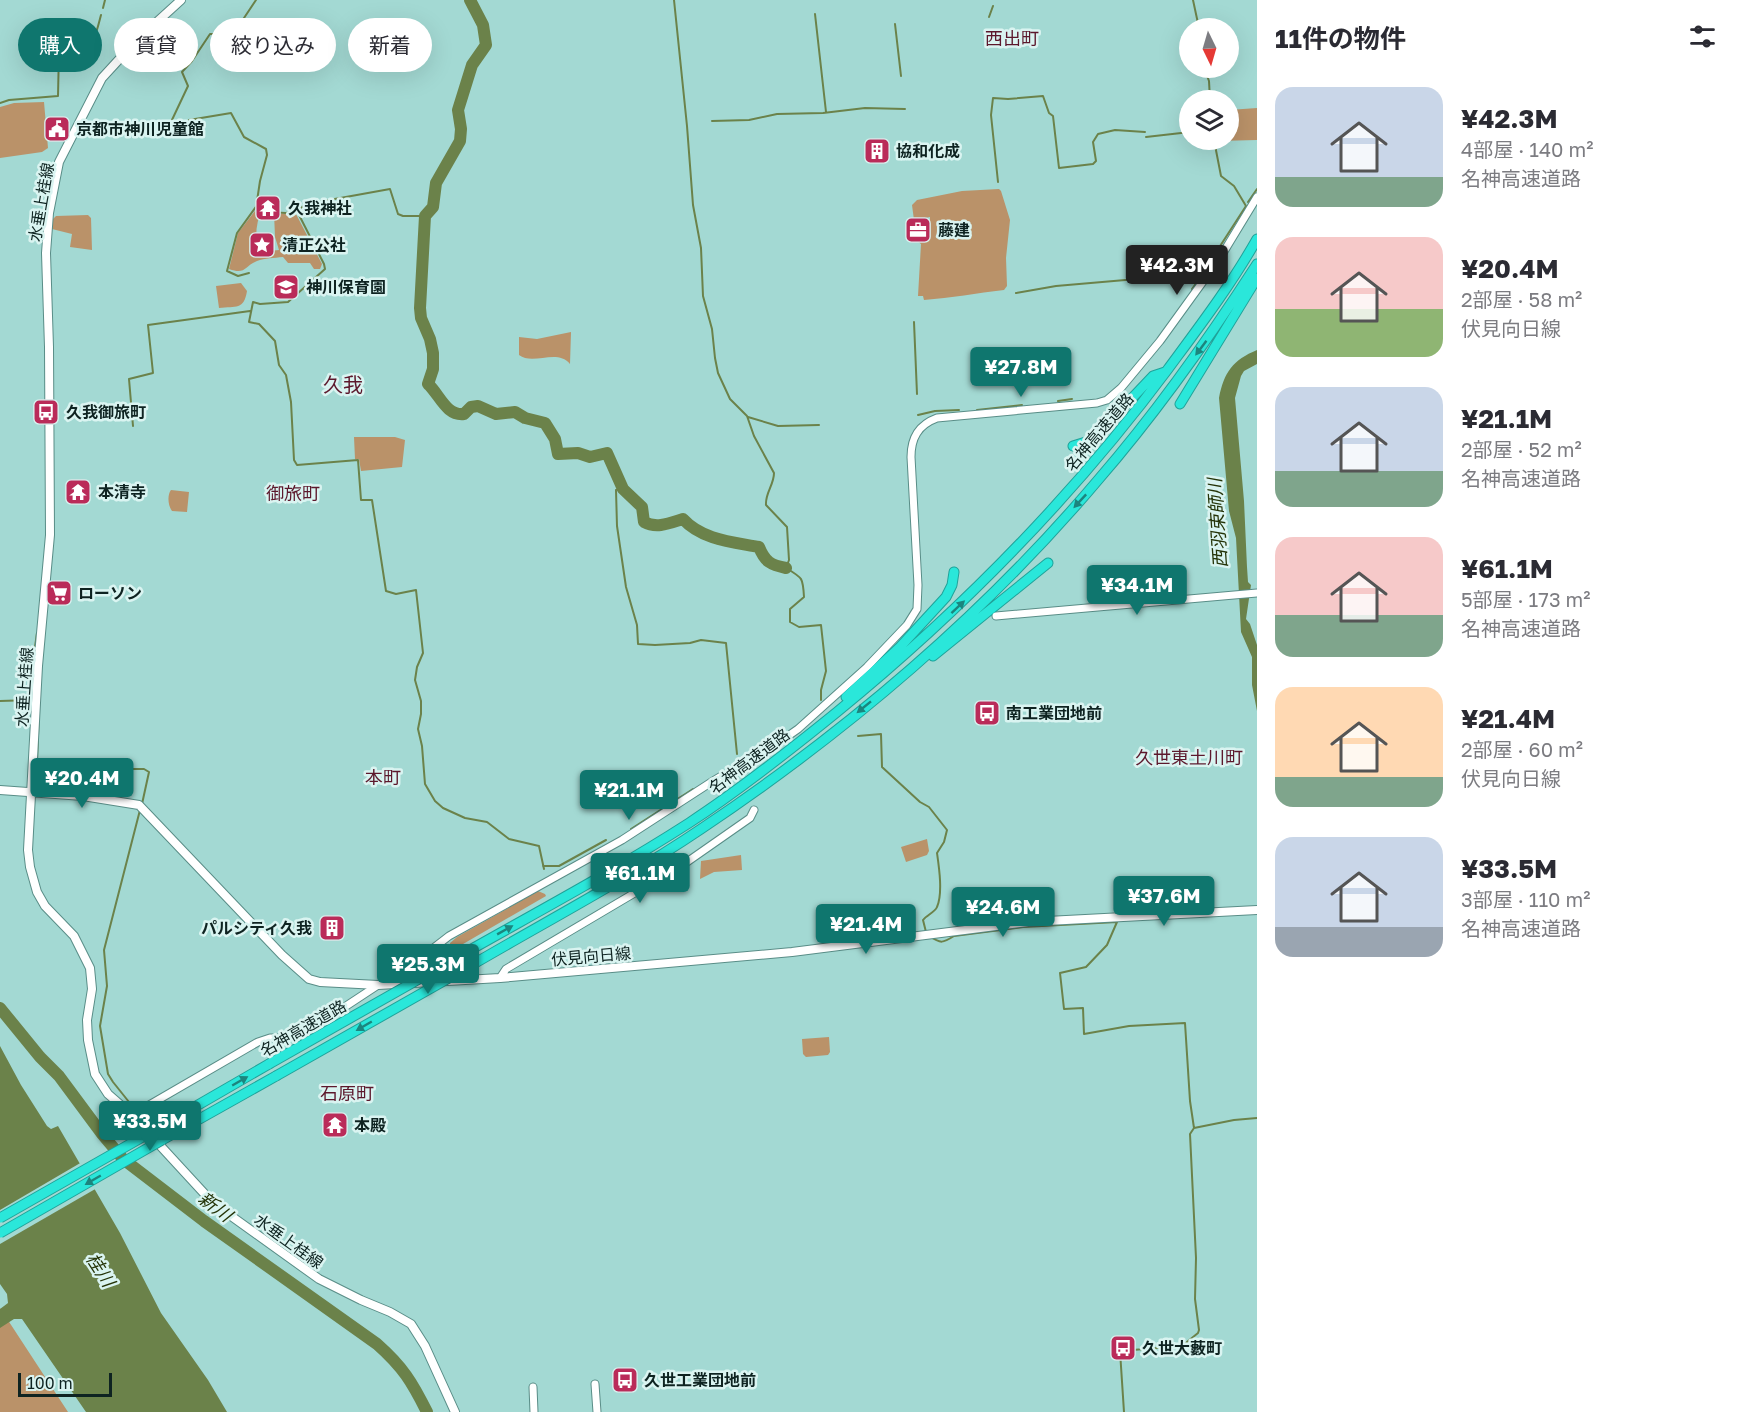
<!DOCTYPE html>
<html lang="ja">
<head>
<meta charset="utf-8">
<style>
  body { margin:0; font-family:"Golos Text","Noto Sans JP",sans-serif; background:#f7f7f7; color:#2b2b33; height:100vh; display:flex; flex-direction:column; font-size:22px; white-space:nowrap }
  * { box-sizing:border-box; margin:0 }
  p { font-size:20px; color:#7c7c81 }
  .icon { flex:none; width:33px; height:33px; fill:none; stroke:currentColor; stroke-width:2; stroke-linecap:round; stroke-linejoin:round }
  .map { position:relative; flex:1; overflow:hidden }
  .details { display:flex; flex-direction:column; background:#fff; width:480px }
  .details>* { flex:none }
  .hud { position:absolute; left:18px; top:18px; width:570px; height:54px; display:flex; gap:12px }
  .needle { width:39px; rotate:175deg }
  .buttons { position:absolute; left:1179px; top:18px; display:grid; gap:12px }
  .buttons a { display:grid; place-items:center; width:60px; height:60px; border-radius:50%; background:#fff; box-shadow:0 6px 24px #0002; font-size:30px }
  .scale { position:absolute; left:18px; bottom:15px; width:94px; box-sizing:border-box; padding-left:6px; border:3px solid #0e2321; border-top:0; font-size:16px; line-height:21px; white-space:nowrap; color:#0e2321; -webkit-text-stroke:4px #daf4f1; paint-order:stroke }
  .price { position:absolute; translate:-50% -51px; padding:0 14px; border-radius:6px; background:#0f766e; color:#fff; font-size:20px; line-height:39px; filter:drop-shadow(0 2px 3px #0008) }
  .price::after { content:''; position:absolute; left:50%; top:36px; width:18px; height:14px; margin-left:-9px; background:inherit; clip-path:polygon(0 0,100% 0,50% 100%) }
  .price.active { background:#222; color:#fff }
  ul { padding:0; list-style:none }
  li { display:flex; align-items:center; gap:18px; height:150px; padding:0 18px }
  li span { display:grid; place-items:center; flex:none; width:168px; height:120px; border-radius:18px; color:#555 }
  li>.icon { margin-inline-start:auto }
  span .icon { width:72px; height:72px; fill:#fffc; stroke-width:1 }
  li b { font-size:26px }
  h2 { display:flex; justify-content:space-between; align-items:center; height:72px; padding:0 18px; font-size:26px }
  .pill { padding:0 21px; border-radius:27px; background:#fff; box-shadow:0 6px 24px #0002; font-size:21px; line-height:54px }
  .pill.active { background:#0f766e; color:#fff }
  main { display:flex; flex:1; min-height:0 }
  .map>svg:first-child { display:block }
  .green { fill:#ba9269 }
  .water { fill:#6b824a }
  .pier { fill:#a3d9d3 }
  .lines { fill:none; stroke-linecap:round; stroke-linejoin:round }
  .stream { stroke:#6b824a; stroke-width:2 }
  .river { stroke:#6b824a; stroke-width:12 }
  .tertiary-casing { stroke:#598d87; stroke-width:9 }
  .secondary-casing { stroke:#598d87; stroke-width:10 }
  .motorway-casing { stroke:#20a299; stroke-width:11 }
  .tertiary { stroke:#fff; stroke-width:7 }
  .secondary { stroke:#fff; stroke-width:8 }
  .motorway { stroke:#2ae7da; stroke-width:9 }
  .motorway-bridge-casing { stroke:#20a299; stroke-width:11; stroke-linecap:butt }
  .motorway-bridge { stroke:#2ae7da; stroke-width:9 }
  .oneway { fill:#1c857e }
  .labels { text-anchor:middle; stroke-width:5; stroke-linejoin:round; paint-order:stroke }
  .poi-label { font-size:16px; font-weight:bold; fill:#0e2321; stroke:#daf4f1; text-anchor:start }
  .street-label { font-size:16px; fill:#0e2321; stroke:#daf4f1 }
  .neighbourhood-label { font-size:18px; fill:#5c182c; stroke:#daf4f1 }
  .water-label { font-size:18px; font-style:italic; fill:#253408; stroke:#daf4f1 }
  .quarter-label { font-size:20px; fill:#5c182c; stroke:#daf4f1 }
</style>
</head>
<body>
<main>
<div class="map">
<svg width="1257" height="1412" viewBox="0 0 1257 1412">
  <rect width="100%" height="100%" fill="#a3d9d3"/>
  <path class="green" d="M 44,102 L 48,148 L 42,152 L 0,158 L 0,107 L 14,103 Z
    M 1257,108 L 1257,140 L 1218,141 L 1228,140 L 1229,110 Z
    M 999,189 L 1001,191 L 1010,220 L 1006,258 L 1007,286 L 1004,290 C 977,293 951,298 924,300 L 923,296 L 918,296 L 921,244 L 916,240 L 919,232 L 930,221 L 930,217 L 914,220 L 912,205 L 917,200 L 962,191 Z
    M 258,207 L 261,209 C 257,224 253,238 260,252 L 279,250 L 275,237 L 274,213 L 296,214 L 322,264 L 320,269 L 314,269 L 310,263 L 288,263 L 283,257 C 274,258 265,258 257,261 C 244,266 246,275 229,269 L 238,233 Z
    M 88,215 L 91,218 L 92,250 L 70,247 L 72,234 L 52,229 L 53,219 L 56,216 Z
    M 241,283 L 247,291 C 244,310 236,306 219,308 L 216,286 Z
    M 571,332 L 570,364 C 557,348 533,366 519,355 L 519,337 L 537,339 Z
    M 354,437 L 395,437 L 405,440 L 402,467 L 361,471 L 359,459 L 355,459 Z
    M 171,490 L 189,492 L 187,512 L 172,511 C 168,506 167,495 171,490 Z
    M 927,839 L 929,851 L 927,855 L 906,862 L 901,847 Z
    M 741,855 L 742,870 L 714,872 L 700,879 L 701,861 Z
    M 538,891 L 545,894 L 546,896 L 451,951 L 450,943 L 457,937 Z
    M 829,1037 L 830,1052 L 828,1055 L 806,1057 L 803,1054 L 802,1039 Z
    M 0,1308 L 68,1412 L 0,1412 Z"/>
  <path class="water" d="M 1257,350 L 1257,364 L 1244,371 L 1241,376 L 1235,398 L 1244,501 L 1247,567 L 1248,582 L 1251,585 L 1246,619 L 1250,624 L 1257,645 L 1257,711 L 1252,685 L 1252,657 L 1241,632 L 1236,538 L 1229,511 L 1219,398 C 1224,372 1233,360 1257,350 Z
    M 0,1046 L 21,1085 L 47,1126 L 51,1129 L 58,1126 L 120,1233 L 161,1313 L 208,1380 L 227,1412 L 86,1412 L 22,1319 L 14,1319 L 0,1328 L 0,1309 L 8,1303 L 7,1294 L 0,1284 Z"/>
  <path class="pier" d="M 82,1162 L 97,1188 L 0,1244 L 0,1210 Z"/>
  <g class="lines">
    <path class="stream" d="M 674,0 L 687,126 L 693,205 L 701,248 L 703,296 L 712,329 L 715,358 L 718,373 L 730,399 L 747,416 L 754,436 L 774,473 C 774,485 765,493 766,505 L 787,527 L 789,560 L 786,568 C 803,578 803,578 804,597 L 790,609 L 790,622 L 799,627 L 821,625 L 826,671 L 821,690 L 821,700
      M 1193,0 L 1199,28
      M 103,8 L 105,0
      M 815,14 L 826,112
      M 989,17 L 993,6
      M 895,24 L 901,76
      M 1204,68 L 1209,81 L 1210,100
      M 0,103 L 9,100 L 58,96 L 59,49 C 66,46 89,43 93,39 C 97,33 99,22 101,15
      M 189,120 L 231,113 L 244,137 L 266,149 L 267,155 L 260,181 L 257,201 L 258,204 C 267,210 284,216 295,211 C 299,210 303,206 307,204 L 390,189 L 398,214 L 403,216 L 425,216
      M 183,121 L 171,122 L 188,86 L 182,72 L 192,61 L 210,34 L 213,34 L 228,42 L 256,0
      M 712,121 L 749,120 L 777,114 L 823,113 L 865,108 L 905,109
      M 1146,137 L 1190,132
      M 998,182 L 991,115 L 993,98 L 1008,99 L 1043,96 L 1049,113 L 1053,116 L 1059,168 L 1093,164 L 1096,161 L 1093,142 L 1098,134 L 1115,130 L 1145,132
      M 1248,202 L 1257,189
      M 297,211 L 324,264 L 325,269 L 288,302 L 260,304 L 253,302 L 249,322 L 259,324 L 275,341 L 279,365 L 286,375 L 291,402 L 294,460 L 297,465 L 358,460 L 361,500 L 372,500 L 386,591 L 396,594 L 416,590 L 423,653 L 417,667 L 415,680 L 421,701 L 421,714 L 418,729 L 422,746 L 425,784 L 435,801 L 443,808 L 465,818 L 487,822 L 509,839 L 539,846 L 544,869
      M 249,273 L 238,276 L 227,271 L 237,233 L 258,204
      M 1202,274 L 1246,206 L 1234,186 L 1221,176 L 1214,140
      M 1191,279 L 1200,278
      M 1192,289 L 1200,278
      M 1016,293 L 1056,286 L 1160,277
      M 914,322 L 917,394
      M 1058,401 L 1072,399
      M 977,410 L 1022,405
      M 918,415 L 935,411 L 959,410
      M 748,417 L 778,426 L 819,425
      M 133,426 L 129,379 L 153,373 L 148,325 L 250,311
      M 623,488 L 616,490 L 617,526 L 626,587 L 637,625 L 638,644 L 655,645 L 690,643 L 701,640 L 726,643 L 737,754
      M 31,678 L 29,668 L 33,661 L 37,633
      M 0,701 L 32,700
      M 39,710 L 37,761 L 93,769 L 144,769 L 149,772 L 142,804
      M 858,736 L 881,734 L 882,767 L 920,802 L 929,807 L 947,830 L 944,842 L 937,853 C 939,867 943,893 937,907 C 935,912 927,915 923,920 L 926,932
      M 631,829 L 693,789
      M 543,866 L 559,866 L 606,840
      M 929,936 C 941,944 943,943 954,936 L 1023,927 L 1117,922 L 1107,945 L 1086,967 L 1060,973 L 1064,1009 L 1083,1008 L 1084,1034 L 1129,1026 L 1185,1023 L 1190,1101 L 1194,1128 L 1234,1120 L 1257,1118
      M 133,1107 L 113,1082 L 108,1074 L 100,1026 L 107,986 L 104,950 L 140,810
      M 1124,1412 L 1120,1351 L 1182,1346 L 1198,1333 L 1199,1330 L 1195,1299 L 1196,1258 L 1190,1134 L 1194,1128"/>
    <path class="river" d="M 470,0 L 483,25 L 486,45 L 472,65 L 458,110 L 461,129 L 460,141 L 436,183 L 433,207 L 425,216 L 420,308 L 421,318 L 430,339 L 433,353 L 433,369 L 428,384 C 440,395 446,416 464,414 L 471,407 L 478,406 L 496,414 L 515,412 L 525,418 L 545,423 L 555,439 L 558,454 L 578,453 L 590,457 L 607,453 L 623,489 L 642,507 L 644,522 C 657,529 670,523 683,519 C 702,540 733,542 759,547 C 765,562 771,565 786,568
      M 0,1008 L 40,1057 L 59,1076 L 102,1134 L 123,1159 L 204,1221 L 377,1344 C 403,1367 412,1382 427,1412"/>
    <g class="tertiary-casing">
      <path id="tertiary" d="M 996,616 L 1257,593
        M 500,978 L 506,969 L 687,862 L 750,818 L 754,810
        M 132,1115 L 258,1042 L 270,1038 L 283,1038 L 337,1012 L 378,985 L 396,977 L 449,936 L 622,840 L 713,781 L 723,775 L 735,773 L 798,729 L 867,667 L 907,625 L 917,609 L 918,585 L 911,457 C 911,438 918,425 937,418 L 1097,403 L 1107,400 L 1121,388 L 1160,341 L 1220,258 L 1257,197
        M 595,1384 L 597,1412
        M 533,1387 L 534,1412"/>
    </g>
    <g class="secondary-casing">
      <path id="secondary" d="M 181,0 L 136,41 L 102,78 L 59,162 L 49,213 L 46,253 L 49,347 L 50,535 L 38,666 L 28,850 L 30,867 L 37,892 L 45,906 L 74,936 L 90,968 L 92,989 L 87,1020 L 88,1040 L 95,1074 L 108,1094 L 132,1115 L 213,1203 L 319,1279 L 361,1300 L 390,1312 L 411,1324 L 425,1346 L 455,1412
        M 0,790 L 83,796 L 139,805 L 282,955 L 309,979 L 320,982 L 378,985 L 500,978 L 792,952 L 1028,922 L 1257,910"/>
    </g>
    <g class="motorway-casing">
      <path id="motorway" d="M 1180,404 L 1257,278
        M 1073,446 L 1089,441 L 1097,435 L 1153,376 L 1165,372
        M 933,656 L 1048,563
        M 846,697 L 900,647 L 946,597 L 952,585 L 954,572
        M 463,954 C 539,911 616,870 689,823 C 741,789 789,751 837,712 C 962,610 1071,499 1168,369 C 1199,327 1231,285 1257,239
        M 470,966 C 547,921 627,879 701,829 C 847,731 984,615 1098,480 C 1157,412 1208,340 1257,264
        M 153,1131 L 269,1064
        M 162,1140 L 276,1076"/>
    </g>
    <use href="#tertiary" class="tertiary"/>
    <use href="#secondary" class="secondary"/>
    <use href="#motorway" class="motorway"/>
    <g class="motorway-bridge-casing">
      <path id="motorway-bridge" d="M 269,1064 L 463,954
        M 276,1076 L 470,966
        M 0,1218 L 153,1131
        M 0,1233 L 162,1140"/>
    </g>
    <use href="#motorway-bridge" class="motorway-bridge"/>
  </g>
  <defs><path id="oneway-solid" d="M-6-.8H1V-3.2L6.5 0L1 3.2V.8H-6Z" transform="scale(1.5)"/></defs>
  <g class="oneway">
    <use href="#oneway-solid" transform="translate(1201 348) rotate(127)"/>
    <use href="#oneway-solid" transform="translate(1080 501) rotate(133)"/>
    <use href="#oneway-solid" transform="translate(958 607) rotate(-43)"/>
    <use href="#oneway-solid" transform="translate(864 707) rotate(141)"/>
    <use href="#oneway-solid" transform="translate(505 930) rotate(-29)"/>
    <use href="#oneway-solid" transform="translate(364 1026) rotate(150)"/>
    <use href="#oneway-solid" transform="translate(240 1081) rotate(-30)"/>
    <use href="#oneway-solid" transform="translate(93 1180) rotate(150)"/>
  </g>
  <defs>
    <g id="civic-square" transform="scale(1.35)"><rect x="-9" y="-9" width="18" height="18" rx="4" fill="#ba2b59" stroke="#daf4f1"/><path d="M-.6-6.5H3V-4.5H.6V-3L4-1V1h2V6H-6V1h2V-1L-.6-3ZM-1.2 2.5V6h2.4V2.5Z" fill="#fff"/></g>
    <g id="building-square" transform="scale(1.35)"><rect x="-9" y="-9" width="18" height="18" rx="4" fill="#ba2b59" stroke="#daf4f1"/><path d="M-4-6H4V6H1V3H-1V6H-4ZM-2.5-4.3h1.7v1.8h-1.7ZM.8-4.3h1.7v1.8H.8ZM-2.5-1h1.7V.8h-1.7ZM.8-1h1.7V.8H.8Z" fill="#fff"/></g>
    <g id="temple-square" transform="scale(1.35)"><rect x="-9" y="-9" width="18" height="18" rx="4" fill="#ba2b59" stroke="#daf4f1"/><path d="M0-6L5-2H3V0L6.5 2.5H4V6H1.5V3h-3V6H-4V2.5H-6.5L-3 0V-2H-5Z" fill="#fff"/></g>
    <g id="office-square" transform="scale(1.35)"><rect x="-9" y="-9" width="18" height="18" rx="4" fill="#ba2b59" stroke="#daf4f1"/><path d="M-6-3h4V-5.5h4V-3h4V5H-6ZM-1-4.5V-3h2v-1.5ZM-6 0V1H6V0Z" fill="#fff"/></g>
    <g id="sight-square" transform="scale(1.35)"><rect x="-9" y="-9" width="18" height="18" rx="4" fill="#ba2b59" stroke="#daf4f1"/><path d="M0-6L1.8-2.2L6-1.7L2.9 1.2L3.7 5.4L0 3.3L-3.7 5.4L-2.9 1.2L-6-1.7L-1.8-2.2Z" fill="#fff"/></g>
    <g id="school-square" transform="scale(1.35)"><rect x="-9" y="-9" width="18" height="18" rx="4" fill="#ba2b59" stroke="#daf4f1"/><path d="M0-5L7-2L0 1L-7-2ZM-4 1L0 2.5L4 1V4Q0 6-4 4Z" fill="#fff"/></g>
    <g id="bus-square" transform="scale(1.35)"><rect x="-9" y="-9" width="18" height="18" rx="4" fill="#ba2b59" stroke="#daf4f1"/><path d="M-5-6H5V4H4V6H2V4H-2V6H-4V4H-5ZM-3.5-4V0h7V-4ZM-3.5 1.2v1.5H-2V1.2ZM2 1.2v1.5H3.5V1.2Z" fill="#fff"/></g>
    <g id="supermarket-square" transform="scale(1.35)"><rect x="-9" y="-9" width="18" height="18" rx="4" fill="#ba2b59" stroke="#daf4f1"/><path d="M-6-5.5h2.5l.6 2H6L4.5 2H-2.5L-4.4-4H-6ZM-1.5 3.2a1.3 1.3 0 1 0 .1 0ZM3 3.2a1.3 1.3 0 1 0 .1 0Z" fill="#fff"/></g>
  </defs>
  <g fill-rule="evenodd">
    <use href="#civic-square" x="57" y="129"/>
    <use href="#building-square" x="877" y="151"/>
    <use href="#temple-square" x="268" y="208"/>
    <use href="#office-square" x="918" y="230"/>
    <use href="#sight-square" x="262" y="245"/>
    <use href="#school-square" x="286" y="287"/>
    <use href="#bus-square" x="46" y="412"/>
    <use href="#temple-square" x="78" y="492"/>
    <use href="#supermarket-square" x="59" y="593"/>
    <use href="#bus-square" x="987" y="713"/>
    <use href="#building-square" x="332" y="928"/>
    <use href="#temple-square" x="335" y="1125"/>
    <use href="#bus-square" x="1123" y="1348"/>
    <use href="#bus-square" x="625" y="1380"/>
  </g>
  <g class="labels">
    <g class="poi-label">
      <text x="76" y="135">京都市神川児童館</text>
      <text x="896" y="157">協和化成</text>
      <text x="288" y="214">久我神社</text>
      <text x="938" y="236">藤建</text>
      <text x="282" y="251">清正公社</text>
      <text x="306" y="293">神川保育園</text>
      <text x="66" y="418">久我御旅町</text>
      <text x="98" y="498">本清寺</text>
      <text x="78" y="599">ローソン</text>
      <text x="1006" y="719">南工業団地前</text>
      <text x="312" y="934" text-anchor="end">パルシティ久我</text>
      <text x="354" y="1131">本殿</text>
      <text x="1142" y="1354">久世大藪町</text>
      <text x="644" y="1386">久世工業団地前</text>
    </g>
    <g class="street-label">
      <text transform="translate(41 202) rotate(-80)" y="6">水垂上桂線</text>
      <text transform="translate(1099 432) rotate(-50)" y="6">名神高速道路</text>
      <text transform="translate(24 687) rotate(-86)" y="6">水垂上桂線</text>
      <text transform="translate(749 761) rotate(-37)" y="6">名神高速道路</text>
      <text transform="translate(591 956) rotate(-5)" y="6">伏見向日線</text>
      <text transform="translate(303 1028) rotate(-30)" y="6">名神高速道路</text>
      <text transform="translate(289 1241) rotate(36)" y="6">水垂上桂線</text>
    </g>
    <g class="neighbourhood-label">
      <text x="1012" y="45">西出町</text>
      <text x="293" y="500">御旅町</text>
      <text x="1189" y="764">久世東土川町</text>
      <text x="383" y="784">本町</text>
      <text x="347" y="1100">石原町</text>
    </g>
    <g class="water-label">
      <text transform="translate(1218 523) rotate(-94)" y="6">西羽束師川</text>
      <text transform="translate(215 1207) rotate(37)" y="6">新川</text>
      <text transform="translate(100 1270) rotate(57)" y="6">桂川</text>
    </g>
    <g class="quarter-label">
      <text x="343" y="392">久我</text>
    </g>
  </g>
</svg>
<div class="buttons">
<a><svg class="needle" viewBox="-14 -14 28 28"><path d="M0-13l5 13h-10z" fill="#e53935"/><path d="M0 13l5-13h-10z" fill="#7c7c81"/></svg></a>
<a><svg class="icon" aria-label="layers" viewBox="0 0 24 24"><path d="M12 4l9 5-9 5-9-5zM3 14l9 5 9-5"/></svg></a>
</div>
<div class="scale">100 m</div>
<b class="price active" style="left:1177px;top:296px">¥42.3M</b>
<b class="price" style="left:1021px;top:398px">¥27.8M</b>
<b class="price" style="left:1137px;top:616px">¥34.1M</b>
<b class="price" style="left:82px;top:809px">¥20.4M</b>
<b class="price" style="left:629px;top:821px">¥21.1M</b>
<b class="price" style="left:640px;top:904px">¥61.1M</b>
<b class="price" style="left:1164px;top:927px">¥37.6M</b>
<b class="price" style="left:1003px;top:938px">¥24.6M</b>
<b class="price" style="left:866px;top:955px">¥21.4M</b>
<b class="price" style="left:428px;top:995px">¥25.3M</b>
<b class="price" style="left:150px;top:1152px">¥33.5M</b>
<div class="hud">
<a class="pill active">購入</a>
<a class="pill">賃貸</a>
<a class="pill">絞り込み</a>
<a class="pill">新着</a>
</div>
</div>
<section class="details">
<h2>11件の物件<svg class="icon" aria-label="filters" viewBox="0 0 24 24"><path d="M4 7h16M4 17h16"/><circle cx="9" cy="7" r="2"/><circle cx="15" cy="17" r="2"/></svg></h2>
<ul>
<li><span style="background:linear-gradient(#c9d6e8 75%,#7fa58c 0)"><svg class="icon" aria-label="home" viewBox="0 0 24 24"><path d="M3 11l9-7 9 7M6 9v11h12V9"/></svg></span><div><b>¥42.3M</b><p>4部屋 · 140 m²</p><p>名神高速道路</p></div></li>
<li><span style="background:linear-gradient(#f6c9c9 60%,#8fb573 0)"><svg class="icon" aria-label="home" viewBox="0 0 24 24"><path d="M3 11l9-7 9 7M6 9v11h12V9"/></svg></span><div><b>¥20.4M</b><p>2部屋 · 58 m²</p><p>伏見向日線</p></div></li>
<li><span style="background:linear-gradient(#c9d6e8 70%,#7fa58c 0)"><svg class="icon" aria-label="home" viewBox="0 0 24 24"><path d="M3 11l9-7 9 7M6 9v11h12V9"/></svg></span><div><b>¥21.1M</b><p>2部屋 · 52 m²</p><p>名神高速道路</p></div></li>
<li><span style="background:linear-gradient(#f6c9c9 65%,#7fa58c 0)"><svg class="icon" aria-label="home" viewBox="0 0 24 24"><path d="M3 11l9-7 9 7M6 9v11h12V9"/></svg></span><div><b>¥61.1M</b><p>5部屋 · 173 m²</p><p>名神高速道路</p></div></li>
<li><span style="background:linear-gradient(#ffd9b3 75%,#7fa58c 0)"><svg class="icon" aria-label="home" viewBox="0 0 24 24"><path d="M3 11l9-7 9 7M6 9v11h12V9"/></svg></span><div><b>¥21.4M</b><p>2部屋 · 60 m²</p><p>伏見向日線</p></div></li>
<li><span style="background:linear-gradient(#c9d6e8 75%,#9aa5b1 0)"><svg class="icon" aria-label="home" viewBox="0 0 24 24"><path d="M3 11l9-7 9 7M6 9v11h12V9"/></svg></span><div><b>¥33.5M</b><p>3部屋 · 110 m²</p><p>名神高速道路</p></div></li>
</ul>
</section>
</main>
</body>
</html>
